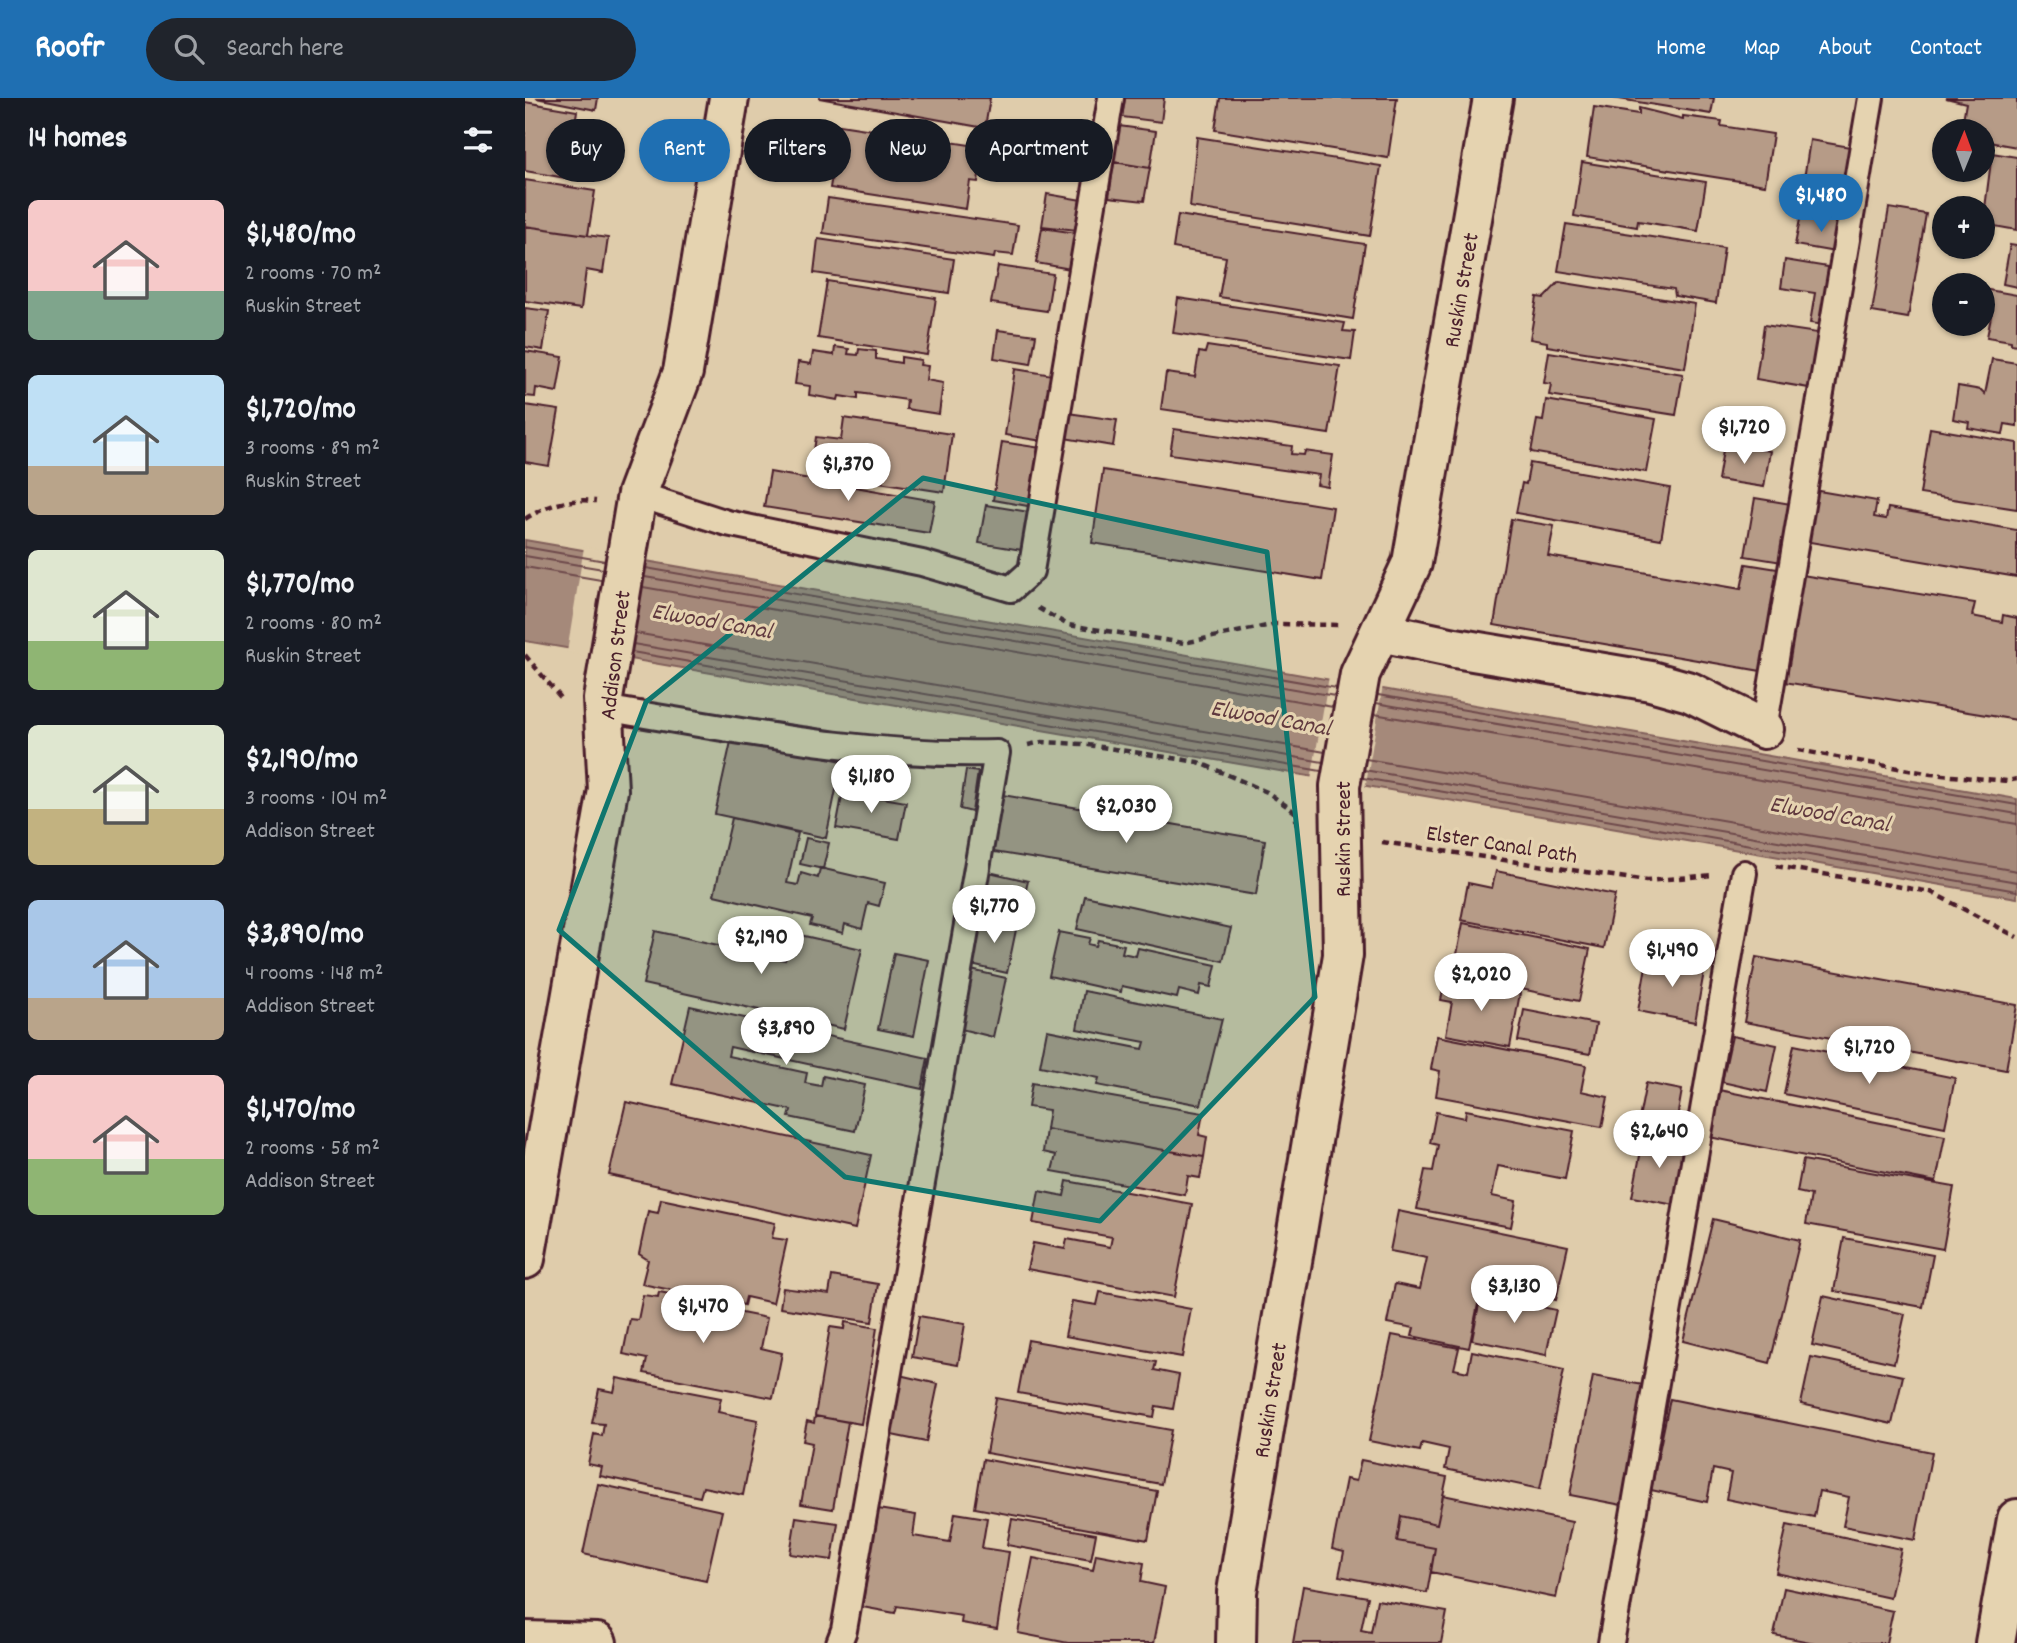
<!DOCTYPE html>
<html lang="en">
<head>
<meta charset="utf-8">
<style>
  body { margin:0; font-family:Dekko,sans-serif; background:#20242c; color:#f1f3f6; height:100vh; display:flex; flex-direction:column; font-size:26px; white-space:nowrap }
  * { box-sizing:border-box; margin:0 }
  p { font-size:23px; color:#9ea1a6 }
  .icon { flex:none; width:38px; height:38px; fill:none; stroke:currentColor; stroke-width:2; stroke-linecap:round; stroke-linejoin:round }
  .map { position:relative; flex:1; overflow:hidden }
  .drawer { display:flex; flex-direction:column; background:#171b24; width:525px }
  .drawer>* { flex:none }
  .banner { position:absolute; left:21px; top:21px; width:665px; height:63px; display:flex; gap:14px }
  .needle { width:46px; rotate:1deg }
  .controls { position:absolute; left:1407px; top:21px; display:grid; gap:14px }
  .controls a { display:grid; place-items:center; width:63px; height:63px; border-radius:50%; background:#171b24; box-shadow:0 2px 5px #0004; font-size:35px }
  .price { position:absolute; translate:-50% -60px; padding:0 16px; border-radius:24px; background:#fff; color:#222; font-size:23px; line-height:46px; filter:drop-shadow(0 2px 4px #0008) }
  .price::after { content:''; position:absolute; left:50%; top:42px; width:21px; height:16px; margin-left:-10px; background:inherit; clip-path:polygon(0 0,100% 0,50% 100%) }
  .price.selected { background:#1f6fb2; color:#fff }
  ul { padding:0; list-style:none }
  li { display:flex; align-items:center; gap:21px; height:175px; padding:0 28px }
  li span { display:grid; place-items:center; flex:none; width:196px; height:140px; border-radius:10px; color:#555 }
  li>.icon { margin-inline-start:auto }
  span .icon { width:84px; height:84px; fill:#fffc; stroke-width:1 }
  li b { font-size:30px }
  h2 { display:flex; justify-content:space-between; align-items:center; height:84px; padding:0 28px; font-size:30px }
  .tag { padding:0 24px; border-radius:32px; background:#171b24; box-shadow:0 2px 5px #0004; font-size:24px; line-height:63px }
  .tag.selected { background:#1f6fb2; color:#fff }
  header { display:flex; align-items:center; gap:42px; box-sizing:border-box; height:98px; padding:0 35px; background:#1f6fb2; color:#fff }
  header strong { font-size:33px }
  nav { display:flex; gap:38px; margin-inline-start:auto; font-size:24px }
  .search { width:490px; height:63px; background:#20242c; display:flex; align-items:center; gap:18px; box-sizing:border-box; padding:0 24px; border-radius:38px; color:#9ea1a6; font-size:26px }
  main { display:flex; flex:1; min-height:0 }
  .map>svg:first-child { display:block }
  .water { fill:#a5897a; stroke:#815f5a; stroke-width:2 }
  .pier { fill:#dfccab }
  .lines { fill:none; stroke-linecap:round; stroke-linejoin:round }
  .shore { stroke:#6e494b; stroke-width:2 }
  .building { fill:#b69b87; stroke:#4a1f2b; stroke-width:2 }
  .service-casing { stroke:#4a1f2b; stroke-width:30 }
  .minor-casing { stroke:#4a1f2b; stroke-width:44 }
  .path { stroke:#4a1f2b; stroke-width:4.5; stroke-dasharray:7 5; stroke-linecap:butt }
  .service { stroke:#e5d3b0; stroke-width:24 }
  .minor { stroke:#e5d3b0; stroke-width:38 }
  .marked { fill:#0f766e; fill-opacity:0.2; stroke:#0f766e; stroke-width:5; stroke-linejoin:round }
  .labels { text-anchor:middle; stroke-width:6; stroke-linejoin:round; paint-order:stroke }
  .street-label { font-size:23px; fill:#4a1f2b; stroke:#e5d3b0 }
  .water-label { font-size:24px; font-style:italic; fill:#613a3f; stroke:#e5d3b0 }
</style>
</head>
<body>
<header>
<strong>Roofr</strong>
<div class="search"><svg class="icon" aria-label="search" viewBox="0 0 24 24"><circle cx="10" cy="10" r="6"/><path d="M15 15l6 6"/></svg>Search here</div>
<nav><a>Home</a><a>Map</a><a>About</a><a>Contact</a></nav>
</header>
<main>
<section class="drawer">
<h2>14 homes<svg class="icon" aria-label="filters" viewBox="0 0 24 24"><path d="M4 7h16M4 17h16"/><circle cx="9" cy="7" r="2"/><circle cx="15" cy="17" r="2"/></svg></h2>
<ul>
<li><span style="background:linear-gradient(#f6c9c9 65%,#7fa58c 0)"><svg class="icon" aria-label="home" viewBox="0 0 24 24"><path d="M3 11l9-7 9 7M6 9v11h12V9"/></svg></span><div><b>$1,480/mo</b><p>2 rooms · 70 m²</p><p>Ruskin Street</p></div></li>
<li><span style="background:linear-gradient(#bfe0f5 65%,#b9a48a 0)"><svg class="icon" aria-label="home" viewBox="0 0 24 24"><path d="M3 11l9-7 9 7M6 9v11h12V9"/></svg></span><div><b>$1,720/mo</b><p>3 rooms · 89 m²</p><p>Ruskin Street</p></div></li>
<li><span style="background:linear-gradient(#dfe7d0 65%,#8fb573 0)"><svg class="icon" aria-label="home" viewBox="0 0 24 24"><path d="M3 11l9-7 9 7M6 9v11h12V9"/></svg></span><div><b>$1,770/mo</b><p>2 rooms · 80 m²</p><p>Ruskin Street</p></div></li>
<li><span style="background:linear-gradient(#dfe7d0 60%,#c2b280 0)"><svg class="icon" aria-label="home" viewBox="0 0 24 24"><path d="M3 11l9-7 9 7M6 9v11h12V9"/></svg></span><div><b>$2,190/mo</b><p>3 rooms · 104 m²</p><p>Addison Street</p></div></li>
<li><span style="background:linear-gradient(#a9c7e8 70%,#b9a48a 0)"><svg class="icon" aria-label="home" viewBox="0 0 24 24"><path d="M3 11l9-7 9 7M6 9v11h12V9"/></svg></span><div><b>$3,890/mo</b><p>4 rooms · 148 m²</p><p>Addison Street</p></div></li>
<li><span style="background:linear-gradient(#f6c9c9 60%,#8fb573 0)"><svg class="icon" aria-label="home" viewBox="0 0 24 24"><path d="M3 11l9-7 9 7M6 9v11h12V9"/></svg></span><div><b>$1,470/mo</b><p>2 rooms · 58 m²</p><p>Addison Street</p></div></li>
</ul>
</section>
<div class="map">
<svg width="1492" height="1545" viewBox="0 0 1492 1545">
  <rect width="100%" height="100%" fill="#dfccab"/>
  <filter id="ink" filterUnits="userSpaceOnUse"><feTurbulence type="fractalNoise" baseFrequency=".0143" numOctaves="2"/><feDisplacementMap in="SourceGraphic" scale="14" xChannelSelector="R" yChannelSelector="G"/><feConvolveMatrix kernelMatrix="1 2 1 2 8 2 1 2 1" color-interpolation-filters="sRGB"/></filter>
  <g filter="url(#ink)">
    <path class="water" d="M 0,442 L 1492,701 L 1492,800 L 0,543 Z"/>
    <path class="pier" d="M 59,449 L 123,460 L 105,565 L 42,554 Z
      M 804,578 L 858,587 L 840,691 L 786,682 Z"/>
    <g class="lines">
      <path class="shore" d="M 0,449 L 80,463
        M 0,458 L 78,471
        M 0,469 L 76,482
        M 121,470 L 811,590
        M 120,479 L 810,598
        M 118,489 L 808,609
        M 110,535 L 800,654
        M 108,546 L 798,664
        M 107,554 L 796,673
        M 853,597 L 1492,707
        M 851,605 L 1492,716
        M 849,616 L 1492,726
        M 841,661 L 1492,773
        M 839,672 L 1492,784
        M 838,680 L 1492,793"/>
    </g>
    <path class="building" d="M 11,0 L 73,0 L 71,12 Z
      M 294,0 L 465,0 L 460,30 Z
      M 600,0 L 639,0 L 636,24 L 597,19 Z
      M 695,0 L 872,0 L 863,60 L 690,32 Z
      M 1088,0 L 1189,0 L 1186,16 Z
      M 1421,0 L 1492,0 L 1492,49 L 1458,43 L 1458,33 L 1436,33 L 1441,5 Z
      M 0,4 L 52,13 L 41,80 L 0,73 Z
      M 1069,9 L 1114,16 L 1114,10 L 1158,21 L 1158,18 L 1197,23 L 1196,28 L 1248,36 L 1240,87 L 1062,59 Z
      M 315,27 L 458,49 L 453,84 L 445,83 L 441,111 L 305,90 Z
      M 594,28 L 631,33 L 625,70 L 589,64 Z
      M 672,39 L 856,68 L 845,138 L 665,109 Z
      M 1285,42 L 1331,50 L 1323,101 L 1277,94 Z
      M 1467,55 L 1492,59 L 1492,132 L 1458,126 Z
      M 589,64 L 625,70 L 619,103 L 584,99 Z
      M 1057,64 L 1181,84 L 1173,133 L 1113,123 L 1112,129 L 1049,118 Z
      M 0,82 L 70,93 L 63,137 L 0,128 Z
      M 522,96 L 557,102 L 552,132 L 517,128 Z
      M 303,100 L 493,127 L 488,157 L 470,155 L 469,160 L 298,135 Z
      M 1364,110 L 1401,116 L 1383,220 L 1347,214 Z
      M 1276,116 L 1322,124 L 1316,155 L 1270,147 Z
      M 653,117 L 840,146 L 828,221 L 694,199 L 701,159 L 648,150 Z
      M 1041,126 L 1199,150 L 1191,205 L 1150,198 L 1149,191 L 1033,173 Z
      M 0,128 L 83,140 L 78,175 L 61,172 L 56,211 L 0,203 Z
      M 517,130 L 552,135 L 546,171 L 511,165 Z
      M 293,141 L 429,161 L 424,195 L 289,175 Z
      M 1485,147 L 1492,148 L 1492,189 L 1478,186 Z
      M 1260,162 L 1315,171 L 1306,228 L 1285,225 L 1290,195 L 1256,190 Z
      M 473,168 L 528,176 L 522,213 L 466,205 Z
      M 302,183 L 411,200 L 402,257 L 293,240 Z
      M 1034,184 L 1170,206 L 1160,270 L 1022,248 L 1022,244 L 1005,241 L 1012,199 L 1019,200 Z
      M 1458,191 L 1492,197 L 1492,247 L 1486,246 L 1486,243 L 1462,239 L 1467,213 L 1458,211 Z
      M 653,200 L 820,225 L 818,233 L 830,234 L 826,262 L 648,235 Z
      M 0,210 L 24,213 L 18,252 L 0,249 Z
      M 1239,227 L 1299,236 L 1290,291 L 1231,281 Z
      M 473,232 L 511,237 L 506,266 L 469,260 Z
      M 682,248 L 815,268 L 804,336 L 636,311 L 641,275 L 670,279 L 674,254 L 680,255 Z
      M 310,249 L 324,251 L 323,256 L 333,257 L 334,251 L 351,253 L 351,261 L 376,265 L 376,259 L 396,262 L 395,267 L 403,268 L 401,282 L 418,285 L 414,316 L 381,311 L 382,302 L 333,295 L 333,301 L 314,298 L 313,302 L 284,297 L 285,288 L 270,286 L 273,264 L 286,266 L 288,254 L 309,257 Z
      M 0,253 L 38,259 L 32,294 L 11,290 L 10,299 L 0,298 Z
      M 1024,254 L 1158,276 L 1151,317 L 1024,297 L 1026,286 L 1019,285 Z
      M 1467,261 L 1492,265 L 1492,328 L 1480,326 L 1478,336 L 1443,330 L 1444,324 L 1428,321 L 1433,288 L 1456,292 L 1460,296 Z
      M 490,271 L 534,278 L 524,344 L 480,337 Z
      M 1021,302 L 1131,321 L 1121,374 L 1006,354 L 1012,322 L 1018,323 Z
      M 0,307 L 34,312 L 24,368 L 0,364 Z
      M 543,315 L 592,322 L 588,348 L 539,340 Z
      M 319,320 L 427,336 L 419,394 L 301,376 L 302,368 L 287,365 L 291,339 L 316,342 Z
      M 1405,330 L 1492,345 L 1492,411 L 1395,396 Z
      M 649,331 L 767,348 L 766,356 L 779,357 L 780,353 L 808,357 L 803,389 L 792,387 L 794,377 L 645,356 Z
      M 477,344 L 523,351 L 514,410 L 468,402 Z
      M 1199,346 L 1245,353 L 1239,389 L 1193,382 Z
      M 1005,365 L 1145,390 L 1136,441 L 991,415 L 997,385 L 1001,386 Z
      M 578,372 L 808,409 L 797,482 L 567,445 Z
      M 245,374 L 410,403 L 404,435 L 239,409 Z
      M 1288,392 L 1352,403 L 1349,419 L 1361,421 L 1363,410 L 1492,432 L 1492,479 L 1279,443 Z
      M 1230,400 L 1272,407 L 1263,465 L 1220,458 Z
      M 461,407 L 510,415 L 503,453 L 454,445 Z
      M 986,421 L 1029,428 L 1023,458 L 1216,491 L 1221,466 L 1259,472 L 1242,574 L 969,527 Z
      M 1277,477 L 1450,505 L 1447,518 L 1477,524 L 1478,517 L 1492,520 L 1492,622 L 1259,584 Z
      M 207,639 L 317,663 L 301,740 L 190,716 Z
      M 441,672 L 453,674 L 447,714 L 435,711 Z
      M 318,693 L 381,704 L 374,741 L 311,730 Z
      M 472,696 L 740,742 L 731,797 L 463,753 Z
      M 207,720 L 273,735 L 262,785 L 273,787 L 276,775 L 293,780 L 295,770 L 360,785 L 354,808 L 343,805 L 337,831 L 320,826 L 318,835 L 285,827 L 287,820 L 189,797 Z
      M 281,740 L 304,745 L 298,771 L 275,766 Z
      M 971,773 L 1090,797 L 1079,850 L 936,822 L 943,785 L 967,790 Z
      M 464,774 L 503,783 L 494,821 L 456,813 Z
      M 560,798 L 706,830 L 698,863 L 552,831 Z
      M 457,819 L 492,827 L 482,875 L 446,867 Z
      M 938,825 L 1065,851 L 1054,903 L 928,877 Z
      M 130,833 L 260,862 L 266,835 L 337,851 L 319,931 L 118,886 Z
      M 534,834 L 565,840 L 563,846 L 571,848 L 573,842 L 599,847 L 597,855 L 611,858 L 613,850 L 691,867 L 686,889 L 676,887 L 674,897 L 654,892 L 652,900 L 597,888 L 596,894 L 524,878 Z
      M 369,855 L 404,862 L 389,938 L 353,931 Z
      M 1123,857 L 1180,868 L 1170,924 L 1113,913 Z
      M 1231,859 L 1492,907 L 1481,972 L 1219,924 Z
      M 446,872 L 481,880 L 468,939 L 432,930 Z
      M 920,881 L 995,895 L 985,949 L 921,937 L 927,904 L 916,902 Z
      M 559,893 L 697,921 L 676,1007 L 572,987 L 574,980 L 515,968 L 522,932 L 618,951 L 620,944 L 552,931 Z
      M 165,908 L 403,960 L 397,991 L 205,949 L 203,958 L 282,975 L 280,985 L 296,988 L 298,978 L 340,987 L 330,1033 L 264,1019 L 266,1012 L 147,986 Z
      M 999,912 L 1071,926 L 1065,956 L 993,943 Z
      M 912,938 L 1061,967 L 1056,993 L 1083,999 L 1077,1029 L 911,998 L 915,973 L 906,971 Z
      M 1207,938 L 1252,947 L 1242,994 L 1197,984 Z
      M 1269,947 L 1430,980 L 1420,1029 L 1259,996 Z
      M 507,985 L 678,1015 L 674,1037 L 682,1039 L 679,1059 L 521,1031 L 524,1012 L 503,1009 Z
      M 1121,985 L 1157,992 L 1149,1037 L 1112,1031 Z
      M 1194,992 L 1420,1038 L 1411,1084 L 1184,1039 Z
      M 101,1004 L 346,1057 L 330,1131 L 84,1077 Z
      M 941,1012 L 1049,1033 L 1040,1081 L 973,1068 L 967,1098 L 991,1103 L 986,1129 L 892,1111 L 900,1072 L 908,1073 L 913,1047 L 905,1045 L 911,1014 L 940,1020 Z
      M 521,1031 L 679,1059 L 675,1080 L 663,1078 L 660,1097 L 527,1073 L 531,1057 L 518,1054 Z
      M 1119,1037 L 1162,1045 L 1150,1107 L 1107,1099 Z
      M 1278,1062 L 1429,1089 L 1418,1151 L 1281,1126 L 1286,1097 L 1272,1094 Z
      M 542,1083 L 667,1106 L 649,1199 L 502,1171 L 508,1145 L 540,1151 L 542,1141 L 585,1149 L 587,1139 L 508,1125 L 514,1093 L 539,1098 Z
      M 136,1101 L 250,1125 L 247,1140 L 262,1142 L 248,1205 L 221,1199 L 219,1207 L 117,1186 L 123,1162 L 114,1156 L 123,1113 L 133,1115 Z
      M 873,1113 L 1043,1148 L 1031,1202 L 957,1187 L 944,1250 L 887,1238 L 889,1230 L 862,1225 L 870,1186 L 895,1191 L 902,1160 L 865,1153 Z
      M 1188,1121 L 1275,1142 L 1245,1265 L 1158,1243 Z
      M 1319,1140 L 1408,1157 L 1398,1209 L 1309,1193 Z
      M 307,1178 L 353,1186 L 347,1224 L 255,1210 L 258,1190 L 304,1196 Z
      M 134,1194 L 162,1199 L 161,1204 L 242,1220 L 236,1250 L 257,1255 L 248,1300 L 119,1275 L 122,1261 L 98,1256 L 105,1221 L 113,1222 L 118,1197 L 133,1199 Z
      M 575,1194 L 666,1211 L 657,1259 L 540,1238 L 547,1203 L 572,1207 Z
      M 956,1196 L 1031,1212 L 1021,1257 L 947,1242 Z
      M 1298,1198 L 1380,1216 L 1369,1265 L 1287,1247 Z
      M 394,1218 L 440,1226 L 433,1267 L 387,1259 Z
      M 320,1224 L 352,1230 L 336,1326 L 290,1318 L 305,1229 L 319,1231 Z
      M 867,1237 L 934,1250 L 929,1271 L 943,1274 L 947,1253 L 1039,1272 L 1015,1391 L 920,1371 L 924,1351 L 897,1345 L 895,1353 L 844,1343 Z
      M 503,1242 L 631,1264 L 629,1272 L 654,1277 L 648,1311 L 631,1308 L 629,1319 L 493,1295 Z
      M 1286,1259 L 1378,1278 L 1367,1326 L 1276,1306 Z
      M 370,1276 L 413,1286 L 401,1344 L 357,1335 Z
      M 1068,1278 L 1124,1288 L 1102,1408 L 1045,1397 Z
      M 92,1280 L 196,1300 L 193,1314 L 233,1322 L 218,1397 L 178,1389 L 175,1399 L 75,1378 L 77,1369 L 63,1366 L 69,1336 L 77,1338 L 79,1326 L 67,1325 L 74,1291 L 89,1294 Z
      M 471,1300 L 646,1332 L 636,1386 L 461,1355 Z
      M 1145,1301 L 1407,1354 L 1390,1442 L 1318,1428 L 1324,1399 L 1294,1393 L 1289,1419 L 1201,1401 L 1206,1375 L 1188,1371 L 1182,1404 L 1126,1392 Z
      M 290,1318 L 323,1324 L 308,1411 L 276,1406 L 287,1345 L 278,1343 L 282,1323 L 289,1325 Z
      M 458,1361 L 632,1393 L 623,1442 L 450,1410 Z
      M 836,1362 L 922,1379 L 912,1426 L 876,1418 L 872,1443 L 910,1450 L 902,1495 L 814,1478 L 819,1454 L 807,1451 L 821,1381 L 831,1383 Z
      M 73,1386 L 197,1413 L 181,1483 L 58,1456 Z
      M 918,1397 L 1047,1424 L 1031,1500 L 906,1474 L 910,1450 L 872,1443 L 876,1418 L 912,1426 Z
      M 353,1411 L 391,1417 L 388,1438 L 425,1444 L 430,1415 L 462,1420 L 457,1450 L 484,1454 L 472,1531 L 436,1525 L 437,1518 L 372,1508 L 370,1515 L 337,1509 Z
      M 271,1419 L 313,1425 L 307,1462 L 265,1456 Z
      M 487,1421 L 571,1436 L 566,1462 L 482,1447 Z
      M 1262,1427 L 1376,1451 L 1365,1500 L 1251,1475 Z
      M 571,1456 L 619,1465 L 616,1484 L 640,1489 L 629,1545 L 543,1545 L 493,1535 L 508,1460 L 568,1472 Z
      M 778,1488 L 843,1499 L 836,1532 L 846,1534 L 852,1502 L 922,1514 L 916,1545 L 768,1545 Z
      M 1259,1490 L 1368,1513 L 1361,1545 L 1290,1545 L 1249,1537 Z"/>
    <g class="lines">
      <g class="service-casing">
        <path id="service" d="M 112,396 L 202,425 L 397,465 L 486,491 L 506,473 L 586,0
          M 78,610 C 209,631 338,659 472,655 L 319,1532 L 314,1545
          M 1239,631 L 1346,0
          M 1086,1545 L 1219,775"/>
      </g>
      <g class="minor-casing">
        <path id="minor" d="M 855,534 L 930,550 L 1126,583 L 1165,594 L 1239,631
          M 0,1161 L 83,692 L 78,601 L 112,396 L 158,274 L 204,0
          M 0,1543 L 72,1545
          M 711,1545 L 712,1494 L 818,857 L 815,688 L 835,576 L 887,465 L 968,0
          M 1470,1545 L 1492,1421"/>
      </g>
      <path class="path" d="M 0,421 C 22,407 45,400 71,403
        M 513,510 L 543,527 L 659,545 L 751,526 L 814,527
        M 0,557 L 37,601
        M 503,647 L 517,644 L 557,646 L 673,664 L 742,694 L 770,714 L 772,728 L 776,729
        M 1273,652 L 1406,676 L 1482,683 L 1492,681
        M 857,744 L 1121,783 L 1188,777
        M 1251,768 L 1406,794 L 1492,839"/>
      <use href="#service" class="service"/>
      <use href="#minor" class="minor"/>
    </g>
  </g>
  <path class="marked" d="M 398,380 L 742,454 L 790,899 L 575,1123 L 320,1079 L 34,832 L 121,604 Z"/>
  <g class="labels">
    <g class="street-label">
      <text transform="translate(935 192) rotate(-80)" y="8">Ruskin Street</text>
      <text transform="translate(89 557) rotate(-83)" y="8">Addison Street</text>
      <text transform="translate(817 741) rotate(-90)" y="8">Ruskin Street</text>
      <text transform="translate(977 745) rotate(9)" y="8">Elster Canal Path</text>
      <text transform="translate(744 1302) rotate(-81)" y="8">Ruskin Street</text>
    </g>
    <g class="water-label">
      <text transform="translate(187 522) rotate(10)" y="8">Elwood Canal</text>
      <text transform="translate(746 619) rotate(10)" y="8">Elwood Canal</text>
      <text transform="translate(1305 715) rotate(10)" y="8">Elwood Canal</text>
    </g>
  </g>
</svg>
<div class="controls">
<a><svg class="needle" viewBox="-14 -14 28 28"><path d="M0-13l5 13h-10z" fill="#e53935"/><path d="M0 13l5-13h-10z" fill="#9ea1a6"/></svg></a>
<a>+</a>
<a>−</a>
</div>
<b class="price selected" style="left:1296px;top:136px">$1,480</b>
<b class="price" style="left:1219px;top:368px">$1,720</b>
<b class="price" style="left:323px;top:405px">$1,370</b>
<b class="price" style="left:346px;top:717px">$1,180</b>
<b class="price" style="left:601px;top:747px">$2,030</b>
<b class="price" style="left:469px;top:847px">$1,770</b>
<b class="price" style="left:236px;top:878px">$2,190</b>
<b class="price" style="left:1147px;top:891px">$1,490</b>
<b class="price" style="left:956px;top:915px">$2,020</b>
<b class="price" style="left:261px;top:969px">$3,890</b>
<b class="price" style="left:1344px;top:988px">$1,720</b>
<b class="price" style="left:1134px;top:1072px">$2,640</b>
<b class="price" style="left:989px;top:1227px">$3,130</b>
<b class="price" style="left:178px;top:1247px">$1,470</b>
<div class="banner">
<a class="tag">Buy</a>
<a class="tag selected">Rent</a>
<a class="tag">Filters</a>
<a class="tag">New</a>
<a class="tag">Apartment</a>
</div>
</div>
</main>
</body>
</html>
